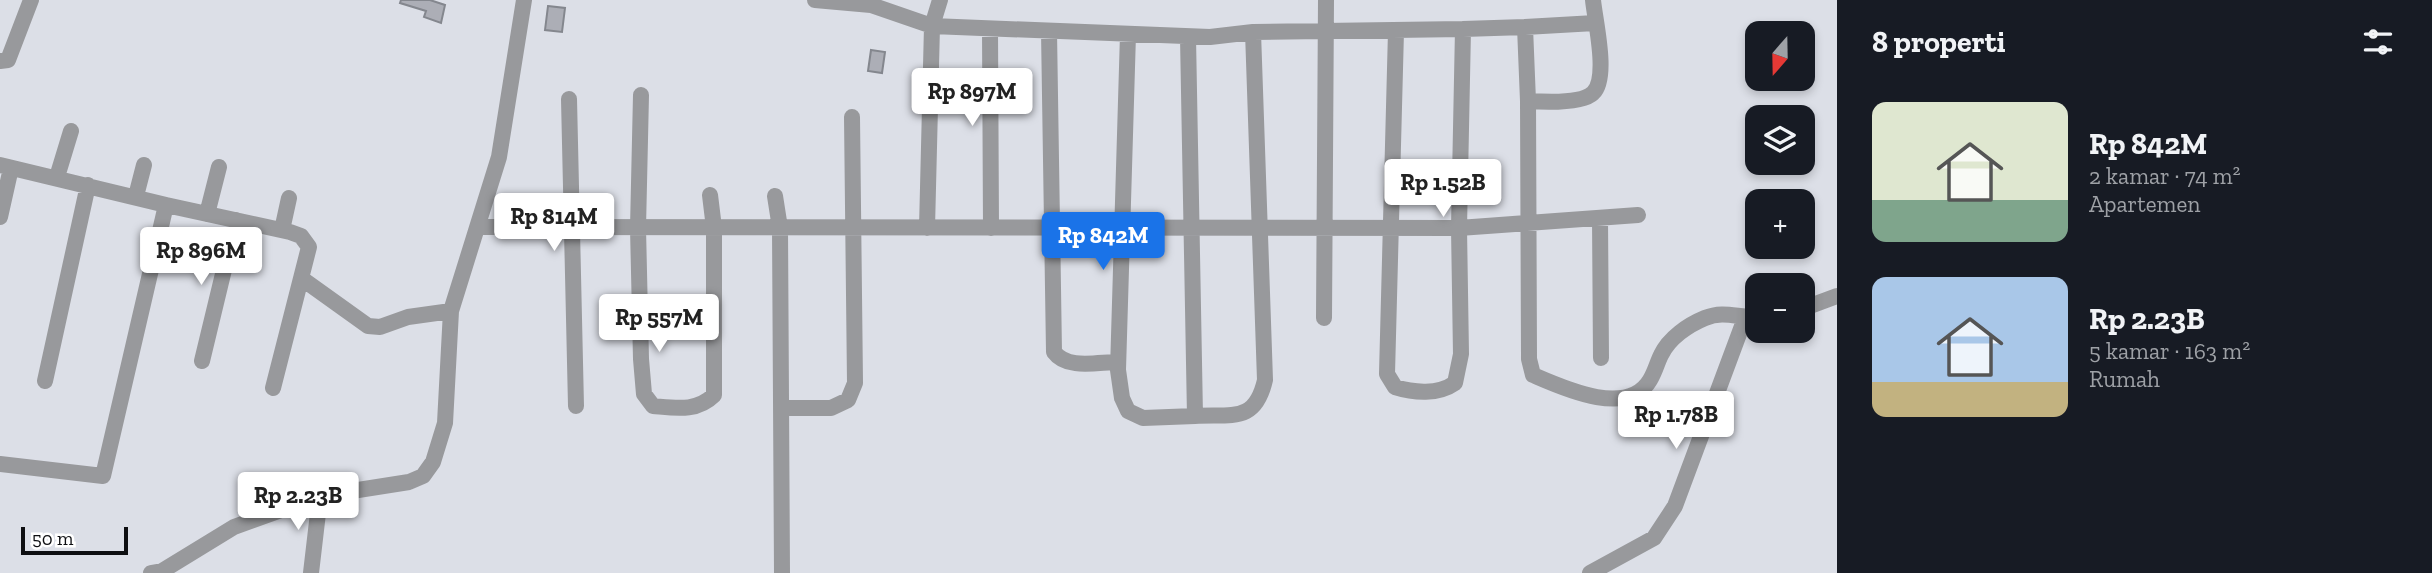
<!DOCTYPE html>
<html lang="id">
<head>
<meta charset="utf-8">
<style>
  body { margin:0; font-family:"Zilla Slab",serif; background:#242831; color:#f1f3f6; height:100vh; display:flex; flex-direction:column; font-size:26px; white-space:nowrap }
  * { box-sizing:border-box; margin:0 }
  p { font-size:23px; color:#9ea1a6 }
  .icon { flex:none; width:38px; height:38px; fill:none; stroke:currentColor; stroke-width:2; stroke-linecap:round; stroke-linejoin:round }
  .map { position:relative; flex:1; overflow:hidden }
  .drawer { display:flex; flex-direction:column; background:#171b24; width:595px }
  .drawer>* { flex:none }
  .needle { width:46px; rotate:200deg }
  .fabs { position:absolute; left:1745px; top:21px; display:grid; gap:14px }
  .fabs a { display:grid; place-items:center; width:70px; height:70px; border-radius:14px; background:#171b24; box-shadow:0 4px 10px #0003; font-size:35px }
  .scale { position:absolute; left:21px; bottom:18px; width:107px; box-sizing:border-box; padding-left:7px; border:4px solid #0e0f12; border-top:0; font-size:19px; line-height:24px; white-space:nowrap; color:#0e0f12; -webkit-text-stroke:5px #fff; paint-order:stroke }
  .price { position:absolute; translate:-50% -60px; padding:0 16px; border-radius:7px; background:#fff; color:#222; font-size:23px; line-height:46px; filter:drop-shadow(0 2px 4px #0008) }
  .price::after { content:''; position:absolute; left:50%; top:42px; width:21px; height:16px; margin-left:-10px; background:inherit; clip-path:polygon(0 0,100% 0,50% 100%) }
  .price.selected { background:#1a73e8; color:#fff }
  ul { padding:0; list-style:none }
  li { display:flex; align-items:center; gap:21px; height:175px; padding:0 35px }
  li span { display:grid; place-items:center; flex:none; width:196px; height:140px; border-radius:14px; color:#555 }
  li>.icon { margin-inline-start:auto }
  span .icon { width:84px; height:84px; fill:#fffc; stroke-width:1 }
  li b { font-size:30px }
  h2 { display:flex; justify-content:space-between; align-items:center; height:84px; padding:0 35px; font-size:30px }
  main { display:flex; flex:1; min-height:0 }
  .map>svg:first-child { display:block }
  .building { fill:#acaeb6; stroke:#84878e; stroke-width:2 }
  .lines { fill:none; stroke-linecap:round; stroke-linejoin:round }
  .minor { stroke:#98999c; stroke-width:16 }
</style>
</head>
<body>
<main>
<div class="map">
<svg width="1837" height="573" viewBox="0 0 1837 573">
  <rect width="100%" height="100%" fill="#dcdfe7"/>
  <path class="building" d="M 401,0 L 430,0 L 445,5 L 441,23 L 424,17 L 426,11 L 400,3 Z
    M 548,6 L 565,8 L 562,32 L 545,30 Z
    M 871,50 L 885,52 L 882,73 L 868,71 Z"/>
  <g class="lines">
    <path class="minor" d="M 1525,27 L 1595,23
      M 990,29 L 991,228
      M 1463,29 L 1525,27 L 1528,101 C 1544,102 1582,104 1593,93 C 1609,78 1595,21 1593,0
      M 1049,31 L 1054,352 C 1067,370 1098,362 1118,362
      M 1396,31 L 1387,374 L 1395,387 C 1414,393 1438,395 1455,383 L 1461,354 L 1459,228 L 1638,215
      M 1128,34 L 1118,370 L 1122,398 L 1128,411 L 1143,418 L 1195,416
      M 1188,37 L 1195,416 C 1233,414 1255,423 1265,380 L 1253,32
      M 0,61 L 8,60 L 31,0
      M 641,95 L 638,228 L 641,359 L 644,394 L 653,406 C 676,408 697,412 714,395 L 714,228 L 710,195
      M 569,99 L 576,406
      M 1528,101 L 1529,359 L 1533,375 C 1563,388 1628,418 1650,380 C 1655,372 1657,363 1661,355 C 1669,338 1688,325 1705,318 C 1724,310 1738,318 1757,317
      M 0,165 L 166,205 L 103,476 L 0,464
      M 57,177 L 71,131
      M 136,196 L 144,165
      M 775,196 L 780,228 L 782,573
      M 166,205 L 290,232 L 301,236 L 309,247 L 273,388
      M 207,214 L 219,167
      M 0,217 L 11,168
      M 1600,218 L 1601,358
      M 478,227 L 1459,228 L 1463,29 L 1253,32 L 1210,37 L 932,26 L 871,5 L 815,0
      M 927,228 L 932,26 L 940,0
      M 282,230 L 289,198
      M 301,278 L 368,326 L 380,327 L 408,317 L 451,311
      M 1802,309 L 1837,296
      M 1324,318 L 1326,0
      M 202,361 L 236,220
      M 45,381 L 88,185
      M 781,408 L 831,408 L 848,400 L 855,383 L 852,117
      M 151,573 L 162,571 L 234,527 L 320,496 L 409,482 L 423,476 L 433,462 L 445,423 L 451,311 L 499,157 L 524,0
      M 311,573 L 320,496
      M 1590,573 L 1654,538 L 1675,506 L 1745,318"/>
  </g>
</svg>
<div class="fabs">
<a><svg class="needle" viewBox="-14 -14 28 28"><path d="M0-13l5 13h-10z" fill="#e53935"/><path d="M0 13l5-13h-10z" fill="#9ea1a6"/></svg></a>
<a><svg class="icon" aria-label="layers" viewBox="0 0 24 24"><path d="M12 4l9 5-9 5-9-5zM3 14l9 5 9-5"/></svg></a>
<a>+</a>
<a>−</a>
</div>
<div class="scale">50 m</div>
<b class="price" style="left:972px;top:128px">Rp 897M</b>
<b class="price" style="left:1443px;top:219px">Rp 1.52B</b>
<b class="price" style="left:554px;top:253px">Rp 814M</b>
<b class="price selected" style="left:1103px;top:272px">Rp 842M</b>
<b class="price" style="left:201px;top:287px">Rp 896M</b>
<b class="price" style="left:659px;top:354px">Rp 557M</b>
<b class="price" style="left:1676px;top:451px">Rp 1.78B</b>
<b class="price" style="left:298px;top:532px">Rp 2.23B</b>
</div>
<section class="drawer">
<h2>8 properti<svg class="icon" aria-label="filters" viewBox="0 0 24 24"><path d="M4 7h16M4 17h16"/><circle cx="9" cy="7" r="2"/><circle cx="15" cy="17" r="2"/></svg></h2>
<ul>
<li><span style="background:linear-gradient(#dfe7d0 70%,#7fa58c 0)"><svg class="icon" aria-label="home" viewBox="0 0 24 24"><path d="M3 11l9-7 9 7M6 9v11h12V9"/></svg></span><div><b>Rp 842M</b><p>2 kamar · 74 m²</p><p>Apartemen</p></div></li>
<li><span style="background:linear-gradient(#a9c7e8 75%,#c2b280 0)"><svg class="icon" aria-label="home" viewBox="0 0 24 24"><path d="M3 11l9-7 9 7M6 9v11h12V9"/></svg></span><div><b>Rp 2.23B</b><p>5 kamar · 163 m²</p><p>Rumah</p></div></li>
</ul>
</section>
</main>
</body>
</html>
